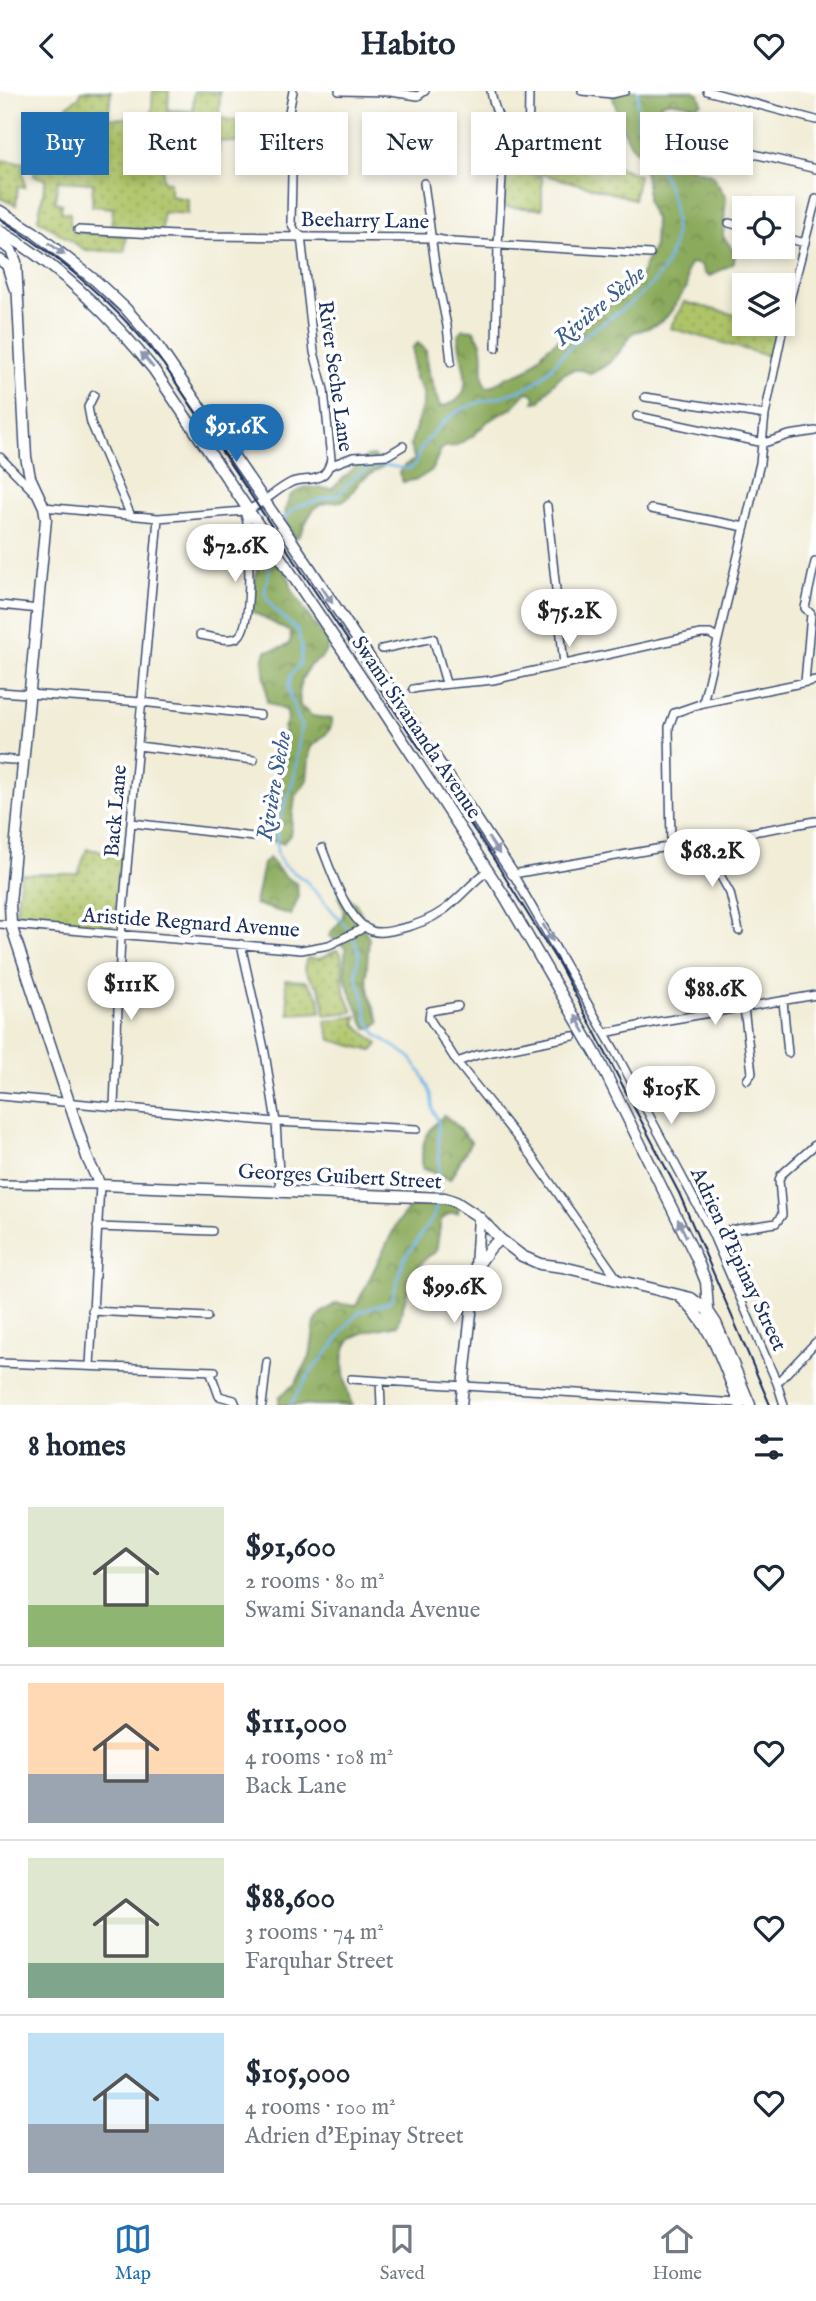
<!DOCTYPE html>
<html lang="en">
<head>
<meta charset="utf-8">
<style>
  body { margin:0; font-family:"IM FELL English",serif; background:#f2f2f3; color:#1f2937; height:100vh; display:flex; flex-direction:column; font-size:26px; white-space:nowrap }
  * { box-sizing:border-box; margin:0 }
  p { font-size:23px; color:#747a83 }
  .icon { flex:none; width:38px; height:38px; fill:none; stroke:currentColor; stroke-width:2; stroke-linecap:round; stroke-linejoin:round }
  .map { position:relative; height:1314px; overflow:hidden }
  .panel { display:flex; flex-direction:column; background:#fff; flex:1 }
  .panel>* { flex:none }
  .top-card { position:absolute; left:21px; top:21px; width:775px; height:63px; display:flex; gap:14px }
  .tools { position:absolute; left:732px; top:105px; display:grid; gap:14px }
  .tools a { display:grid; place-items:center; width:63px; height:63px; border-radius:0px; background:#fff; box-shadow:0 4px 10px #0003; font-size:35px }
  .price { position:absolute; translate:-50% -60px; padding:0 16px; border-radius:24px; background:#fff; color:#222; font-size:23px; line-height:46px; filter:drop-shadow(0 2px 4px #0008) }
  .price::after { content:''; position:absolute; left:50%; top:42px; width:21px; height:16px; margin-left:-10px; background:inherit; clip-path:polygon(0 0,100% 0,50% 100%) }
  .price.selected { background:#1f6fb2; color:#fff }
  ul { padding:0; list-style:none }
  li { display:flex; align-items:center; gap:21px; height:175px; padding:0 28px }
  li+li { border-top:2px solid #e0e1e3 }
  li span { display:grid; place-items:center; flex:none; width:196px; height:140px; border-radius:0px; color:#555 }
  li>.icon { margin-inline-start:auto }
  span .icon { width:84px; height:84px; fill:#fffc; stroke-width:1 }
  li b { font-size:30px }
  h2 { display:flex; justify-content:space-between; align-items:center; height:84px; padding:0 28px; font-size:30px }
  .pill { padding:0 24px; border-radius:0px; background:#fff; box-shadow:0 4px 10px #0003; font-size:24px; line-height:63px }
  .pill.selected { background:#1f6fb2; color:#fff }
  header { display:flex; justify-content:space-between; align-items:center; height:91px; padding:0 28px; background:#fff; font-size:32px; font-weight:700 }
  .dock { display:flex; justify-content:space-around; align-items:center; height:98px; border-top:2px solid #e0e1e3; background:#fff; font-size:19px; color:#747a83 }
  .dock a { display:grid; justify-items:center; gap:4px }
  .dock .selected { color:#1f6fb2 }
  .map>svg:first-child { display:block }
  .green { fill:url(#green-dots); stroke:#657a63; stroke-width:2 }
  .forest { fill:url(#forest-crowns); stroke:#536c5d; stroke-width:2 }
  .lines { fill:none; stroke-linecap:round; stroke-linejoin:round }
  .stream { stroke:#76b5ea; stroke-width:2.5 }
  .street-casing { stroke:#3b4c70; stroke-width:10 }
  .secondary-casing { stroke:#3b4c70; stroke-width:13 }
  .street { stroke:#fff; stroke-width:7 }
  .secondary { stroke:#fff; stroke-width:10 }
  .tram { stroke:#1b2f5e; stroke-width:2 }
  .oneway { fill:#8d97ae }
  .labels { text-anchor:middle; stroke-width:7; stroke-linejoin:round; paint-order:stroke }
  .street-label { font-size:21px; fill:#1b2f5e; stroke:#fff }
  .water-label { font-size:23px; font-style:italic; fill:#3b5e8f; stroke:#fff }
</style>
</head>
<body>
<header><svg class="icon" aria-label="back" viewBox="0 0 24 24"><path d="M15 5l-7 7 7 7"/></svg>Habito<svg class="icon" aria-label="heart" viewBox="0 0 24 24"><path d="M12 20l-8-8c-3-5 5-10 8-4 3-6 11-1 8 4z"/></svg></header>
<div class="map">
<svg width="816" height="1314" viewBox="0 0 816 1314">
  <defs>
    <pattern id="green-dots" width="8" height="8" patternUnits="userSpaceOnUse" patternTransform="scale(1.75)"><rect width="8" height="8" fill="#afc468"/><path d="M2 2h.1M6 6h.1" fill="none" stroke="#8ea059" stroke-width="1.8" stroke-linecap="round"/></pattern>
    <pattern id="forest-crowns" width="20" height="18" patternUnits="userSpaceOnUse" patternTransform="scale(1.75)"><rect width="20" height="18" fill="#8baa5c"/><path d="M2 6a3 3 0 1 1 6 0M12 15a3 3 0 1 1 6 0" fill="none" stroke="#718b4f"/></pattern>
  </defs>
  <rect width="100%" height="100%" fill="#fff"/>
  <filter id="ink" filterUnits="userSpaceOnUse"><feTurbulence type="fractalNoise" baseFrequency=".0143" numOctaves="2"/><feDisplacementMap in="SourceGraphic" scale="14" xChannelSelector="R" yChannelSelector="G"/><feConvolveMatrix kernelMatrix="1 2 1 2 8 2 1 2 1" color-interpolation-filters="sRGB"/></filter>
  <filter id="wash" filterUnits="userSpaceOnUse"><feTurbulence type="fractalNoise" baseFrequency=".00686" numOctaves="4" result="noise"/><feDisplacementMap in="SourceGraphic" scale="28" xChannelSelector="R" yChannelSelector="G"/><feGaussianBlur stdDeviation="1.57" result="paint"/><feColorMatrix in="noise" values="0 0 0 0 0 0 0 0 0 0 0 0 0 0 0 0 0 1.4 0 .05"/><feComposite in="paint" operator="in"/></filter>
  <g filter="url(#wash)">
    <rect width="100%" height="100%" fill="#f1edd7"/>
    <path class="green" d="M 81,0 L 111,0 L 108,27 L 151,28 L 153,0 L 169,0 L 168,19 L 193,20 L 194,0 L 220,1 L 219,27 L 245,31 L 244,52 L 219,50 L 218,63 L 163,58 L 163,90 L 170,91 L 170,105 L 188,108 L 188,123 L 163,121 L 162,140 L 111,137 L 113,117 L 92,115 L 93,92 L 58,90 L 55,111 L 62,113 L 61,121 L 70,122 L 70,133 L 77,141 L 126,145 L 125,161 L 85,159 L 38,128 L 46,88 L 34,85 L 35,76 L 23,76 C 22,84 25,88 25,96 L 18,95 L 16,114 L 0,107 L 0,69 L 81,78 L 83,52 L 50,48 L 52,34 L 66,33 L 67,15 L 80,5 Z
      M 542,47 L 639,84 L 634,108 L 538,82 Z
      M 507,75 L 542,86 L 542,118 L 503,116 Z
      M 684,211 L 744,226 L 744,233 L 777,235 L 772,266 L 670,237 Z
      M 87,758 L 123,763 C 118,788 119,813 111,837 L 15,827 L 21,783 L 78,783 Z
      M 337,859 L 341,863 L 344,900 L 353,921 L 325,924 C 324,915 324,903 318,896 C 311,889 308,886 304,877 L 307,867 L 320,868 Z
      M 285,889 L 306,890 L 319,906 L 321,921 L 289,923 Z
      M 357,925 L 355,933 L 378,953 L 372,960 L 331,949 L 325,930 Z"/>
    <path class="forest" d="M 611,0 L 693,0 L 699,3 L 702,12 L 697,15 C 671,12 666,2 649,28 L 652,38 L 663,57 L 682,64 L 691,77 L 711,83 L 726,106 L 723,145 L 735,162 L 734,172 L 710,185 L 705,183 L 701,174 L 692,172 C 684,178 687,187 687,196 C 679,205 675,216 668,224 C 659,235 644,238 632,242 C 622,259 609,277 590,282 C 567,270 552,293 540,310 L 534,311 L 535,306 L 532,302 L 527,301 L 512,317 L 488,330 L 473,345 L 455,355 L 444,356 L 440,360 L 432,379 L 418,388 L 403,391 L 399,382 L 405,374 L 415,369 L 410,355 L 423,312 L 423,301 L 415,287 L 413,278 L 413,256 L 418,252 L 426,259 L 427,276 L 440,316 C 485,307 456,270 459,242 L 463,238 L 473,239 C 490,260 478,271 485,295 L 490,296 L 508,286 L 527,279 L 547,257 L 563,245 L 591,228 L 607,215 L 622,207 L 641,183 L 654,155 L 655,128 L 647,110 L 647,95 L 642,65 L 631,54 L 622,36 Z
      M 373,365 L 385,374 L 360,390 L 347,408 C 339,412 331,410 323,413 C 309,416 306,436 298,446 L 295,446 C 284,431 282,421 291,404 L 305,396 L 332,398 L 366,366 Z
      M 253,436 L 289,487 L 292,499 L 313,532 L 327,549 L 327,559 L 320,568 L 310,574 L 302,588 L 299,599 L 300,615 L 312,625 L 332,628 C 333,641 319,649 310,657 L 307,689 L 295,706 L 290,744 L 283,752 L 270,750 L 263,745 L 273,728 L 279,709 L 279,688 L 285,653 L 284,637 L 288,627 L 286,618 L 284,619 L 267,611 L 263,570 L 266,560 C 278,557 295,558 290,541 L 251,520 L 258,469 L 254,459 Z
      M 269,767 L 283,784 L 297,793 L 298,807 L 291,824 L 255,813 L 263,773 Z
      M 344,803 L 356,813 L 362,824 L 360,829 L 369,848 L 366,886 L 370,907 L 380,931 L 372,937 L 367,937 C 361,931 361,924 357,917 C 346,893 342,883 346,857 L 329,845 C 334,835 346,830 343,817 C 342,813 340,810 339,805 Z
      M 444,1024 L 453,1031 L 471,1051 L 450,1088 L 423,1078 C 419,1052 426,1041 444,1024 Z
      M 441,1108 L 459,1115 L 458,1122 L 450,1122 L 441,1129 L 436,1161 C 413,1169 404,1212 398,1234 C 385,1237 361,1239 350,1249 C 337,1262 346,1299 352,1314 L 279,1314 L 279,1306 L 295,1293 L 310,1266 L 315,1232 L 320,1223 L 336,1212 L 356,1215 L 397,1132 L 410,1116 Z"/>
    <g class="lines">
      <path class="stream" d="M 282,430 L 296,416 L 339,403 L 356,385 L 368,377 L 383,374 L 407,378 L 413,376 C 417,370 418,362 422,356 C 428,347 438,336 447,328 C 469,309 500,309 525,297 C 546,288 553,272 568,258 C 606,223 672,201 675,141 C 676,114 669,93 656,70 C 651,63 645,55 642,48 C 637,33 637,15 638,0
        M 272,448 L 279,436
        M 269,454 L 266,466 L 269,480 L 265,501 L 267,508 L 274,518 L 298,540 L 302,558 L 300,573 L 291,584 L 288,598 L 301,635 L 294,687 L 277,737 L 277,763 L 283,774 L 306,790 L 350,840 L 359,861 L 356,885 L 363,904 L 368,930 L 377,944 L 409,965 L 422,983 L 431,1003 L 433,1019 L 438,1030 L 440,1103
        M 290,1314 L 312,1279 L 334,1254 L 349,1231 L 360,1221 L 387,1212 L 392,1208 L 404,1168 L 432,1128 L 439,1110"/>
    </g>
  </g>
  <g filter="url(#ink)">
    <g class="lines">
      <g class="street-casing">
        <path id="street" d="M 339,0 L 390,1 L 418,5 L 425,0
          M 491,0 C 493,17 503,31 504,50 L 498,154 L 496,257
          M 582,0 L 612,3 L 625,0
          M 707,0 L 816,29
          M 668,42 L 816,78
          M 528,74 L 529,0
          M 424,92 L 436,181 L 447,235 L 451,271
          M 729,132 L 744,136
          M 78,139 L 196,145 L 432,147 L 453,151 L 650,163
          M 782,146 L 805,152
          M 741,223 L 744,224
          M 94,304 L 88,316 L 91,332 L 131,425
          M 645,306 L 765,324
          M 637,325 L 764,352 L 789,344 L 816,340
          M 0,366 L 34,401
          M 329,375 L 353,366 L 388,364 L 403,355
          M 547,415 L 564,573
          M 44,416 L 158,427 L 244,420 C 262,415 275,399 292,391 C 302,387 315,391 324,383 C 328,379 330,373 331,368 L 324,299 L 314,261 L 301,145 L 295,140 L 291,131 L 292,84 L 289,21 L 293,0
          M 651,418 L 745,436
          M 0,514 L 39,518
          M 200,544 C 209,545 229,552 238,546 C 254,534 248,451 247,431 L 244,420
          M 382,558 L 433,547 L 446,592
          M 805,591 L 811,523 L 805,517 L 815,471
          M 413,598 C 440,593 466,592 493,589 L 701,543 L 710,543 L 718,548
          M 0,601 L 141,611 L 260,624
          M 703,612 L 760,372 L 765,324 L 784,232 L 816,108
          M 138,655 L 254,669
          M 0,668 L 24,670
          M 132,732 L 254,746
          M 701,750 L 730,802 L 739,840
          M 671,755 L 669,636 L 674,622 L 703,612 L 816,589
          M 322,757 C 331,779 347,831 372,840 C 380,843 390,840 399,838 C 414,835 431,828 444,819 C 460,807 472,791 489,779
          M 0,833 L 301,859 L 329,854 L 360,839 L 364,835
          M 241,853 L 265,962 L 276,1031 L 280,1100
          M 783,910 L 788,962
          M 458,915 L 430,920 L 429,927 L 457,971 L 531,1064 L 619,1190
          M 744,917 L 752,982 L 747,989
          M 605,942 L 657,931 L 816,904
          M 457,971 L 477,964 L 573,945
          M 0,1005 L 276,1031 L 417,1038
          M 114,1016 L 121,844 L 158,427
          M 0,1093 L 100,1094 L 90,1275
          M 97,1136 L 212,1140
          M 712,1142 L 776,1132 L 782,1124 L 779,1089 L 781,1084 L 816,1053
          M 92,1220 L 207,1226
          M 0,1272 L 215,1280
          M 210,1280 L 219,1305 L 234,1309 L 236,1314
          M 351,1288 L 739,1312
          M 380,1290 L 381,1314
          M 777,1292 L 816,1251
          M 262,1314 L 267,1271
          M 784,1314 L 777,1292 L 712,1142 L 615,960 L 513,783 L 816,730"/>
      </g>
      <g class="secondary-casing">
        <path id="secondary" d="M 0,120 L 34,141 L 96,190 L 126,218 L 155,251 L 290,447 L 513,783
          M 0,140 C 61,176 110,224 154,279 L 377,610 L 505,806 L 597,965 L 696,1166 L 706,1191 L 709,1232 L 715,1251
          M 0,151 L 11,159 L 16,171 L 26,366 L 30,386 L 44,416 L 46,428 L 10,812 L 11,834 L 88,1069 L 100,1094 L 445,1107 L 456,1111 L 479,1126 L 500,1148 L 522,1165 L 540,1173 L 563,1176 L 691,1207 L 708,1220 L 716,1232 L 750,1314
          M 0,169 L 7,174 L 14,196
          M 478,1174 L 491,1156 L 500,1148
          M 679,1205 C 713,1234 723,1274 740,1314
          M 461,1314 L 476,1176 L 479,1126"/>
      </g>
      <use href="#street" class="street"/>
      <use href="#secondary" class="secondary"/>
      <path class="tram" d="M 0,128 C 63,168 118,216 164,274 L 493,767 L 560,875 L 679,1102 L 770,1314"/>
    </g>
    <defs><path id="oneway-solid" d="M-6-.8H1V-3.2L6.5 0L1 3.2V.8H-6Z" transform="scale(1.75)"/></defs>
    <g class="oneway">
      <use href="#oneway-solid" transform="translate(57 158) rotate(36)"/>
      <use href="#oneway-solid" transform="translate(147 269) rotate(-129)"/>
      <use href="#oneway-solid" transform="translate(327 504) rotate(57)"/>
      <use href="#oneway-solid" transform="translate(494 755) rotate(56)"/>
      <use href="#oneway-solid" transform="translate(548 842) rotate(60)"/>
      <use href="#oneway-solid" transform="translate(580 933) rotate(-119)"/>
      <use href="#oneway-solid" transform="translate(682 1137) rotate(-116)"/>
    </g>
  </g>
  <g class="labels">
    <g class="street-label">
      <text transform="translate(365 129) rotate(1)" y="7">Beeharry Lane</text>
      <text transform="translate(336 285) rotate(82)" y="7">River Seche Lane</text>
      <text transform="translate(417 636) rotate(56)" y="7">Swami Sivananda Avenue</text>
      <text transform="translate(115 720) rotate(-85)" y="7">Back Lane</text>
      <text transform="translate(191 831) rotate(4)" y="7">Aristide Regnard Avenue</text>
      <text transform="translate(340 1085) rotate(3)" y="7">Georges Guibert Street</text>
      <text transform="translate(739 1168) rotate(65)" y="7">Adrien d'Epinay Street</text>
    </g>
    <g class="water-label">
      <text transform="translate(599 214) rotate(-40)" y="8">Rivière Sèche</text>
      <text transform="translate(273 695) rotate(-80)" y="8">Rivière Sèche</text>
    </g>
  </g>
</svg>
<div class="tools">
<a><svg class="icon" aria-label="locate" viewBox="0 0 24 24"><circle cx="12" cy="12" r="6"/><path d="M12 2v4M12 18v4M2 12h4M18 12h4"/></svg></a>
<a><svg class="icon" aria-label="layers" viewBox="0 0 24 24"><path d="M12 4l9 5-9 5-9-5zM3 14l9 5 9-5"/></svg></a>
</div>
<b class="price selected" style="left:236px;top:373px">$91.6K</b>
<b class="price" style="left:235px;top:493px">$72.6K</b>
<b class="price" style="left:569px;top:558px">$75.2K</b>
<b class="price" style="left:712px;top:798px">$68.2K</b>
<b class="price" style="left:131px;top:931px">$111K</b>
<b class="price" style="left:715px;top:936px">$88.6K</b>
<b class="price" style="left:671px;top:1035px">$105K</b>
<b class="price" style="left:454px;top:1234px">$99.6K</b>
<div class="top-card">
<a class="pill selected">Buy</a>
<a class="pill">Rent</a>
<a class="pill">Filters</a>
<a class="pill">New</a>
<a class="pill">Apartment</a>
<a class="pill">House</a>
</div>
</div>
<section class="panel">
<h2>8 homes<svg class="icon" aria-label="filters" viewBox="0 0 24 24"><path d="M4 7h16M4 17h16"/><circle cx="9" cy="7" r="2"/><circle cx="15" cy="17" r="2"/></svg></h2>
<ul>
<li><span style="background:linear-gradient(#dfe7d0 70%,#8fb573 0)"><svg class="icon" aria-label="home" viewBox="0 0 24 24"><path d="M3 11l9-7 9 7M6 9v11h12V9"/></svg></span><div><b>$91,600</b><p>2 rooms · 80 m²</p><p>Swami Sivananda Avenue</p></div><svg class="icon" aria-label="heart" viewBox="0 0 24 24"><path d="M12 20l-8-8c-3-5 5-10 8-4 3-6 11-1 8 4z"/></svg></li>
<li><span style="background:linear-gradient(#ffd9b3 65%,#9aa5b1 0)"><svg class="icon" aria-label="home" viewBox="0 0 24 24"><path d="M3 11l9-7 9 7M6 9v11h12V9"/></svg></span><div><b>$111,000</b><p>4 rooms · 108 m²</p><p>Back Lane</p></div><svg class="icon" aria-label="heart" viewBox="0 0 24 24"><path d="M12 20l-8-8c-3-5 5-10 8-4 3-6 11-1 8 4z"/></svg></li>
<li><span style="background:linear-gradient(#dfe7d0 75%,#7fa58c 0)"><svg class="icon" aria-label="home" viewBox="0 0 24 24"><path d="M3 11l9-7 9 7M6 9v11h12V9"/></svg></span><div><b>$88,600</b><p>3 rooms · 74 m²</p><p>Farquhar Street</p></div><svg class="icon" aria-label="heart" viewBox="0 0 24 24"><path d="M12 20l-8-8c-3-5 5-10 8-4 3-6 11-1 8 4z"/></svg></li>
<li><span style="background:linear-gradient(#bfe0f5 65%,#9aa5b1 0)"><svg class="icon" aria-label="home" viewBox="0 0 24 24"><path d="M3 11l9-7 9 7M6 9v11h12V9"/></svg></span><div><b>$105,000</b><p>4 rooms · 100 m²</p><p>Adrien d'Epinay Street</p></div><svg class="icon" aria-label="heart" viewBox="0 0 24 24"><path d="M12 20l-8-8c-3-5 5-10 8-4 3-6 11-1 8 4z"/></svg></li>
</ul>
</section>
<nav class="dock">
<a class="selected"><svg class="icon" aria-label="map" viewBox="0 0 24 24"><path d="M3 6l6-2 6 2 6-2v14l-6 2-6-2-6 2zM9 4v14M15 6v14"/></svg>Map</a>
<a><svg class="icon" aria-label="saved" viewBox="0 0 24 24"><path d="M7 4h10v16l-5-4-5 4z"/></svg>Saved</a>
<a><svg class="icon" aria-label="home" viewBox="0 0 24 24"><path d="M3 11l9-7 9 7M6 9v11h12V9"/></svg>Home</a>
</nav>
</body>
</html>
